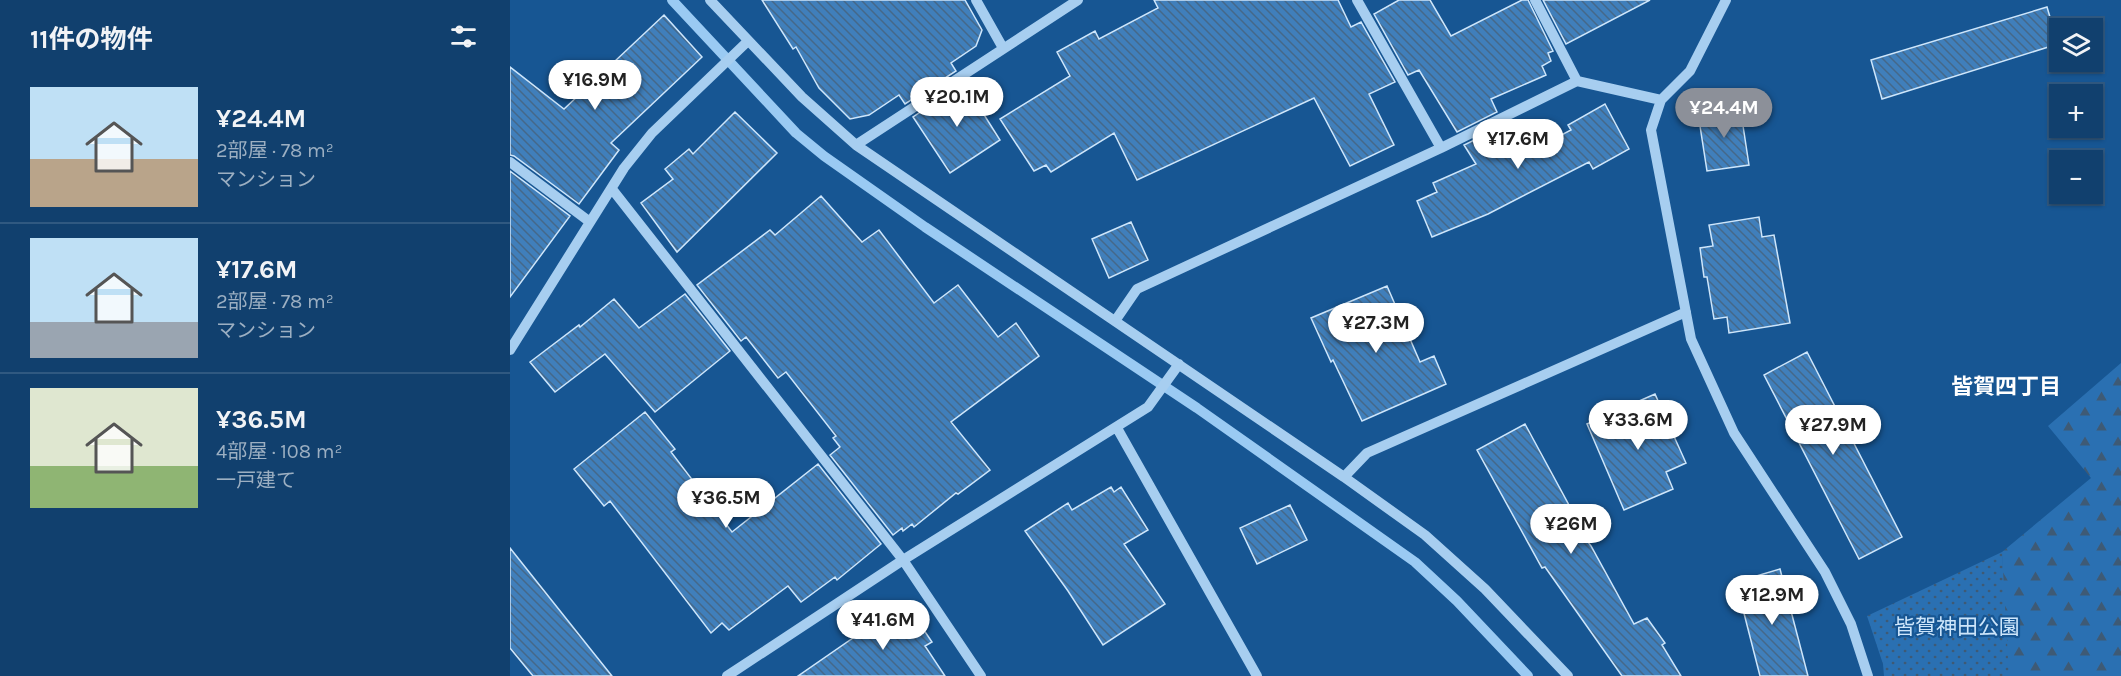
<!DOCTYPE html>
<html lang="ja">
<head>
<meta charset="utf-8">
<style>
  body { margin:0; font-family:Karla,"Noto Sans JP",sans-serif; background:#1e4b76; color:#f1f3f6; height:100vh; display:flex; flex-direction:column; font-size:22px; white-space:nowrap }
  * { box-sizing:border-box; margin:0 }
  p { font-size:20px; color:#9cafc2 }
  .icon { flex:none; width:33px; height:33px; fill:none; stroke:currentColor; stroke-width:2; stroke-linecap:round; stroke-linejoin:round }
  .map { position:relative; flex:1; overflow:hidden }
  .side { display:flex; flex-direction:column; background:#11406e; width:510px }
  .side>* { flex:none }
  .fabs { position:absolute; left:1539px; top:18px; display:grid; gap:12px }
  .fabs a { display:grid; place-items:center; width:54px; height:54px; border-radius:0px; background:#11406e; box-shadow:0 2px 4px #0004,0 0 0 2px #305981; font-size:30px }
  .price { position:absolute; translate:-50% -51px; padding:0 14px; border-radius:21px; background:#fff; color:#222; font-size:20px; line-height:39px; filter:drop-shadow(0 2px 3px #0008) }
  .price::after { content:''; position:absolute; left:50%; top:36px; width:18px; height:14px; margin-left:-9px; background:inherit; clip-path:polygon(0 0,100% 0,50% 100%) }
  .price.on { background:#8c9099; color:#fff }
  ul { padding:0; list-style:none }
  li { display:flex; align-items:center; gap:18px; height:150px; padding:0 30px }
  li+li { border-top:2px solid #305981 }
  li span { display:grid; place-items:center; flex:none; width:168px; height:120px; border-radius:0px; color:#555 }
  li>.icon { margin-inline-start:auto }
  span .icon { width:72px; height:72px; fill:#fffc; stroke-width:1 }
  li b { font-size:26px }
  h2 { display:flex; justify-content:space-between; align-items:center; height:72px; padding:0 30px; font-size:26px }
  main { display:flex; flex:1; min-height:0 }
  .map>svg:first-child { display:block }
  .forest { fill:url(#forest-firs) }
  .park { fill:url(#park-dots) }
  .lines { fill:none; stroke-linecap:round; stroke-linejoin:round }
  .stream { stroke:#9acaf3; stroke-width:10 }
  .building { fill:url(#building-back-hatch); stroke:#cee6fb; stroke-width:1.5 }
  .minor { stroke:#a7cef0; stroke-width:10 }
  .labels { text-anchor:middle; stroke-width:4.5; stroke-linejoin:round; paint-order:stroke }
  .park-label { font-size:21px; fill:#cee6fb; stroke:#175693 }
  .neighbourhood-label { font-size:22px; font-weight:bold; fill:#fff; stroke:#175693 }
</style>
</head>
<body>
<main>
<section class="side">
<h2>11件の物件<svg class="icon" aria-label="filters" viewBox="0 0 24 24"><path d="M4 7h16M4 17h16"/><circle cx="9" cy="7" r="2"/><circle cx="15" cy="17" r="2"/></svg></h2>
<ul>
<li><span style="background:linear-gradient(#bfe0f5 60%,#b9a48a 0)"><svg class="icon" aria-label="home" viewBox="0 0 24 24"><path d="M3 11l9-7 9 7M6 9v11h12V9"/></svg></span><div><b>¥24.4M</b><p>2部屋 · 78 m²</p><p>マンション</p></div></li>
<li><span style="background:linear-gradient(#bfe0f5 70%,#9aa5b1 0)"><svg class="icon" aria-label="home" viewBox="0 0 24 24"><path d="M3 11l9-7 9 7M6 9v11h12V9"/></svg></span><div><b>¥17.6M</b><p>2部屋 · 78 m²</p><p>マンション</p></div></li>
<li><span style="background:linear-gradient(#dfe7d0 65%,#8fb573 0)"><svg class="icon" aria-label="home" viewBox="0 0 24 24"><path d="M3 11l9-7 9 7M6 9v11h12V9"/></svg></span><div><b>¥36.5M</b><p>4部屋 · 108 m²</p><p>一戸建て</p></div></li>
</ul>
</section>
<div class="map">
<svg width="1611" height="676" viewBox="0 0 1611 676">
  <defs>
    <pattern id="forest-firs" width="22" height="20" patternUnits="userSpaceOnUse" patternTransform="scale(1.5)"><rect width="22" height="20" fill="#2a70b2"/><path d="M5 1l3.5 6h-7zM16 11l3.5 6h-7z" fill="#3e5a75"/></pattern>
    <pattern id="park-dots" width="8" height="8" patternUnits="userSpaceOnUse" patternTransform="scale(1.5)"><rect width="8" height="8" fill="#2a70b2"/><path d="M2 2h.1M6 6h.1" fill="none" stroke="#3e5a75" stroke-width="1.8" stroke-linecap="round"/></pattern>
    <pattern id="building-back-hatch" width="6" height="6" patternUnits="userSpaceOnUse" patternTransform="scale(1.5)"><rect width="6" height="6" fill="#407fbb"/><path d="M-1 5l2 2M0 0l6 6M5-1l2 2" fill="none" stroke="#456889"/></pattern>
  </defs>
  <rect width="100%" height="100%" fill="#175693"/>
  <path class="forest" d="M 1611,363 L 1611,676 L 1495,676 L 1492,552 L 1581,478 L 1538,426 Z"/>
  <path class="park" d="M 1492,552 L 1499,676 L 1374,676 L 1373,664 L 1357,616 Z"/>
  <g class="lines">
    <path class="stream" d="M 162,0 L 286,133 L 314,156 L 415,227 L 687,408 L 905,562 L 947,601 L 1018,676"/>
  </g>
  <path class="building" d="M 252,0 L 455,0 L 472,30 L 466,46 L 441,63 L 446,71 L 395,104 L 389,95 L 359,115 L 340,119 L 309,88 L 286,47 L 283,49 Z
    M 644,0 L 828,0 L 841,27 L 851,22 L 885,82 L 859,94 L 884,145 L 840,166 L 804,98 L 627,180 L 604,133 L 541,172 L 536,165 L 524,171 L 490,119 L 560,76 L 547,52 L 585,31 L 589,39 L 648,8 Z
    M 889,0 L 920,0 L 941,36 L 1012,0 L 1018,0 L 1043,51 L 1038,53 L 1041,61 L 1032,66 L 1036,75 L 981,99 L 987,112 L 947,132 L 909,70 L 898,75 L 864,14 Z
    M 1033,0 L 1140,0 L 1056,44 Z
    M 1537,7 L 1548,44 L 1372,99 L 1361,60 Z
    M 154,15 L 192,57 L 101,143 L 109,150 L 69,204 L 4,156 L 0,155 L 0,67 L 54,109 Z
    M 454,83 L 490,140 L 440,173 L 403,117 Z
    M 1095,104 L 1119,149 L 1083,169 L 1079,162 L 978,214 L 922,237 L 907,201 L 927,192 L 923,183 L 966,164 L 954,145 L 993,126 L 1008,158 L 1061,130 L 1058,125 Z
    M 1230,106 L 1239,165 L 1197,171 L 1188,113 Z
    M 225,112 L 267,153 L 167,252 L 131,203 L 163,179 L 155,169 L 179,149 L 183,154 Z
    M 0,171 L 60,216 L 0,297 Z
    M 311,196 L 352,242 L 369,230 L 424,303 L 448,285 L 488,337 L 506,323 L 529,356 L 441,422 L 480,470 L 448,494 L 446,493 L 404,527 L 402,524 L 393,531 L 392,528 L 383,535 L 320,455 L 330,447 L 323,438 L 326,436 L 276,372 L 268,378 L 236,337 L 231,341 L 187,285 L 260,230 L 265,235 Z
    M 1249,217 L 1252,237 L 1264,235 L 1280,323 L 1219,333 L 1217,317 L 1204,319 L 1197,277 L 1194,277 L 1190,248 L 1203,246 L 1199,225 Z
    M 621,222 L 638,260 L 599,278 L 582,239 Z
    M 877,286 L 910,362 L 924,356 L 936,384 L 852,421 L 823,360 L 821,362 L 801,318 Z
    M 175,294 L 220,351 L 145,412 L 95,354 L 45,392 L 20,362 L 69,325 L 70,327 L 104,299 L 129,328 Z
    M 1297,352 L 1392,537 L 1349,559 L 1254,375 Z
    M 1145,394 L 1176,463 L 1156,472 L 1163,489 L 1114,510 L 1077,424 Z
    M 135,412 L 165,449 L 161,452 L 222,532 L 308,464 L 371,544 L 327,580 L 325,577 L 291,602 L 278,586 L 219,630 L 212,623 L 201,633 L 100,501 L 94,506 L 64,469 Z
    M 1015,424 L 1072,529 L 1069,530 L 1081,546 L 1124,624 L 1137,618 L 1155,643 L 1152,645 L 1171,676 L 1112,676 L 1035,567 L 1032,568 L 967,450 Z
    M 601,487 L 604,492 L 611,487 L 638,530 L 614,544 L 655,604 L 593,645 L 558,591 L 515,531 L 558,503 L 562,510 Z
    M 780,505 L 797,540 L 747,564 L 730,528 Z
    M 0,548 L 78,646 L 102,676 L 23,676 L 0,648 Z
    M 1270,569 L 1298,676 L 1250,676 L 1226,582 Z
    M 395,602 L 422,642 L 415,646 L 435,676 L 288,676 Z"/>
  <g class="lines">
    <path class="minor" d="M 200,0 L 292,97 L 346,145 L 834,477 L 915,535 L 975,589 L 1058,676
      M 466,0 L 493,48
      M 847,0 L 931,148
      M 1025,0 L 1067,81
      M 1216,0 L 1180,71 L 1151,100 L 1141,130 L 1181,339 L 1224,433 L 1315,572 L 1341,624 L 1358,676
      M 346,145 L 568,0
      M 0,162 L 80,222
      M 102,189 L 393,560 L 471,676
      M 605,321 L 627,289 L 931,148 L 1067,81 L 1151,100
      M 0,350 L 114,168 L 142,133 L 238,41
      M 607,428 L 747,676
      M 834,477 L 857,453 L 1176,312
      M 217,676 L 393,560 L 638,407 L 669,364"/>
  </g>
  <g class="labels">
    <g class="park-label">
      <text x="1447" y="634">皆賀神田公園</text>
    </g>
    <g class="neighbourhood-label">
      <text x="1496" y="394">皆賀四丁目</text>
    </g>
  </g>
</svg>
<div class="fabs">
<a><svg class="icon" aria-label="layers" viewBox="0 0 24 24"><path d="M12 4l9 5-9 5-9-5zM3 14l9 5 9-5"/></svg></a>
<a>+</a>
<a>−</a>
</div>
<b class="price" style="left:85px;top:111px">¥16.9M</b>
<b class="price" style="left:447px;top:128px">¥20.1M</b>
<b class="price on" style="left:1214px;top:139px">¥24.4M</b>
<b class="price" style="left:1008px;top:170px">¥17.6M</b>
<b class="price" style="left:866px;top:354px">¥27.3M</b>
<b class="price" style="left:1128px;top:451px">¥33.6M</b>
<b class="price" style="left:1323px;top:456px">¥27.9M</b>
<b class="price" style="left:216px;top:529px">¥36.5M</b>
<b class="price" style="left:1061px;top:555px">¥26M</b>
<b class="price" style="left:1262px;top:626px">¥12.9M</b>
<b class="price" style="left:373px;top:651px">¥41.6M</b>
</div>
</main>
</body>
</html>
